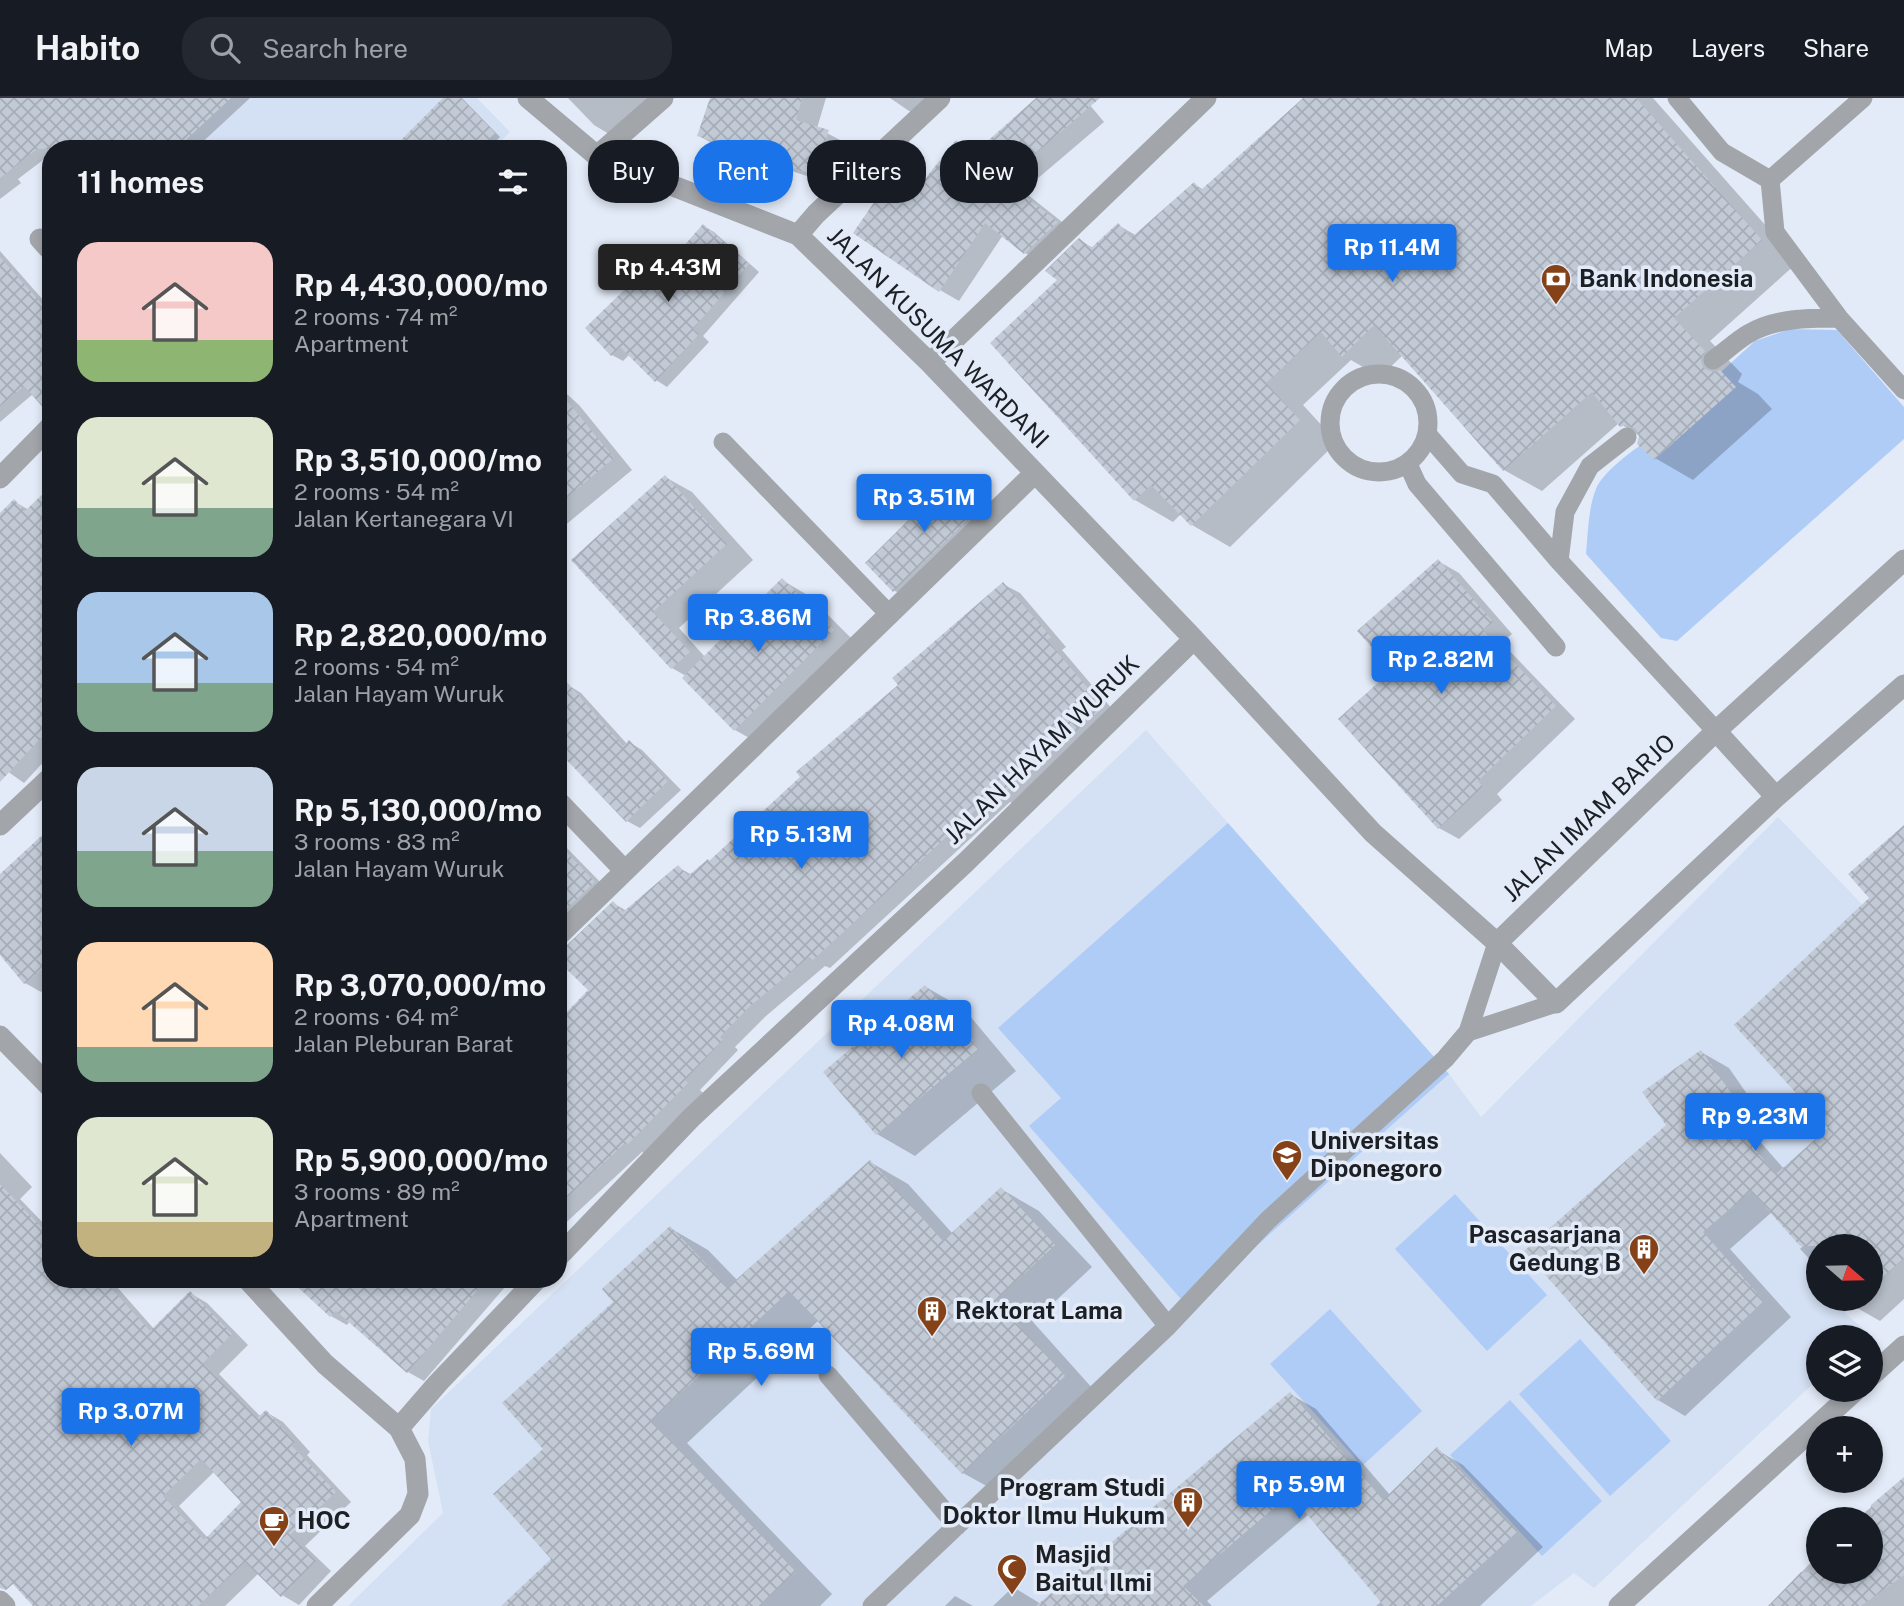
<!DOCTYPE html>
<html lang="en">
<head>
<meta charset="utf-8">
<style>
  body { margin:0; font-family:"Public Sans",sans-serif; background:#242831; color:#f1f3f6; height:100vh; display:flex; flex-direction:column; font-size:26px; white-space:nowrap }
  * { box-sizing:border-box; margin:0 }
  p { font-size:23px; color:#9ea1a6 }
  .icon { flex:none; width:38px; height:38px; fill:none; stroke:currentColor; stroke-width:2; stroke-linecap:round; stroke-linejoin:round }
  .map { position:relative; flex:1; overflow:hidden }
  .panel { position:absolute; left:42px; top:42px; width:525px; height:1148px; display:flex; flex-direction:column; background:#171b24; border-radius:28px; box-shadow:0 4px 10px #0003 }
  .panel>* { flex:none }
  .guide { position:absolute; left:588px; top:42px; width:665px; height:63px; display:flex; gap:14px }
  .needle { width:46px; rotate:110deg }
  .controls { position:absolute; left:1806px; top:1136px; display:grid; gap:14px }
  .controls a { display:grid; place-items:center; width:77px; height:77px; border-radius:50%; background:#171b24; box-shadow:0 4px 10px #0003; font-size:35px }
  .price { position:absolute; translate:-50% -60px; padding:0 16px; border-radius:7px; background:#1a73e8; color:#fff; font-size:23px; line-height:46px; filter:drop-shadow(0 2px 4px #0008) }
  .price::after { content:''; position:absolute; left:50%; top:42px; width:21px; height:16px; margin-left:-10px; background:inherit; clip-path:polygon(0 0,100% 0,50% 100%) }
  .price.active { background:#222; color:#fff }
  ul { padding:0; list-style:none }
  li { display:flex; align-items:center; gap:21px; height:175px; padding:0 35px }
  li span { display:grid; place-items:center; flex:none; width:196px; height:140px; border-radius:21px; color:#555 }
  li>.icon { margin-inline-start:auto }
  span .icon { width:84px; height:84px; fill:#fffc; stroke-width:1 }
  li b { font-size:30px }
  h2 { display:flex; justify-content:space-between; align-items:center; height:84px; padding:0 35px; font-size:30px }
  .chip { padding:0 24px; border-radius:28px; background:#171b24; box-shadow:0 4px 10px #0003; font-size:24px; line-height:63px }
  .chip.active { background:#1a73e8; color:#fff }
  header { display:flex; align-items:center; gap:42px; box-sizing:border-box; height:98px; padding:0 35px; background:#171b24; border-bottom:2px solid #363941 }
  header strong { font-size:33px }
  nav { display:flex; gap:38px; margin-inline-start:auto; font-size:24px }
  .search { width:490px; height:63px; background:#242831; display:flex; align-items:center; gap:18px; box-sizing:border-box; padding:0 24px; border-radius:28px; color:#9ea1a6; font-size:26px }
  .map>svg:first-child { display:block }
  .built { fill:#d4e0f3 }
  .green { fill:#afccf7 }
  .shadow { fill:#0003; fill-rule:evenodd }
  .building { fill:url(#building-cross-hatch); fill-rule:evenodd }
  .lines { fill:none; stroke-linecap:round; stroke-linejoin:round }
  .lane { stroke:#a2a5aa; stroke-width:19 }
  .street { stroke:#a2a5aa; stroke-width:21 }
  .labels { text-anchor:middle; stroke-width:7; stroke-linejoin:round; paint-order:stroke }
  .poi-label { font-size:24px; font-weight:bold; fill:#1c1f24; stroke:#e3ebf8; text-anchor:start }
  .street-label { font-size:24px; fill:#1c1f24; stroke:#e3ebf8 }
</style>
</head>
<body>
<header>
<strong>Habito</strong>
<div class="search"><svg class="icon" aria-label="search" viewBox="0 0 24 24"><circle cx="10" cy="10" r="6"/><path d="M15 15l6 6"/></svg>Search here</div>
<nav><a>Map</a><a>Layers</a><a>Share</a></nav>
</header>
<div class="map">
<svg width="1904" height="1508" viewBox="0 0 1904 1508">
  <defs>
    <pattern id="building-cross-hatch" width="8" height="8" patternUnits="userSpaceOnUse" patternTransform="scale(1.75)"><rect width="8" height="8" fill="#c2cad6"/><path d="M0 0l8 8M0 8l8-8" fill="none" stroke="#a6adb8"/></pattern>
  </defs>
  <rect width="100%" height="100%" fill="#e3ebf8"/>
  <path class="built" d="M 132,0 L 477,0 L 510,34 L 493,51 L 117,51 Z
    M 1146,632 L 1449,976 L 1481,1019 L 1778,719 L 1904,850 L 1904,1161 L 1871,1191 L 1871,1148 L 1818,1148 L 1818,1200 L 1860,1201 L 1845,1215 L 1868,1235 L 1864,1239 L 1818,1239 L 1818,1281 L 1594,1490 L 1574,1475 L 1531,1508 L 348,1508 L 443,1415 L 428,1343 L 431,1311 Z"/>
  <path class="green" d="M 1790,231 L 1837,232 L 1904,309 L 1904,341 L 1677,543 L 1661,540 L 1586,456 C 1588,435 1588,411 1596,391 C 1610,358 1702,309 1735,289 L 1721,274 L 1755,243 Z
    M 1228,725 L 1449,976 L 1188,1209 L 1029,1028 L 1061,1000 L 998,930 Z
    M 1455,1096 L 1547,1197 L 1487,1253 L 1395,1151 Z
    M 1330,1211 L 1422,1313 L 1362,1368 L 1270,1266 Z
    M 1580,1241 L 1671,1343 L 1610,1398 L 1519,1296 Z
    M 1510,1302 L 1602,1403 L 1542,1458 L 1450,1357 Z"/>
  <path class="shadow" d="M 0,0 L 250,0 L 195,51 L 51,51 L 51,56 L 18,81 L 21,85 L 0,101 Z
    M 446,0 L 462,0 L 500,39 L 488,51 L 394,51 Z
    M 568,0 L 655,0 L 614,39 L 594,27 Z
    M 712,0 L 826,0 L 817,30 L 848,46 L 834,87 L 719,49 L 699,38 Z
    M 890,0 L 929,0 L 912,15 Z
    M 1039,0 L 1084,0 L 1104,24 L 1023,93 L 1076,135 L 1044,166 L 1025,155 L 1003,137 L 959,203 L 940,192 L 956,44 L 975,55 Z
    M 1306,0 L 1653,0 L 1798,164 L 1710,243 L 1742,276 L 1738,284 L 1758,296 L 1772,311 L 1693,382 L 1655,360 L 1641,339 L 1619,325 L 1542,393 L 1504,372 L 1403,257 L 1380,279 L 1351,262 L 1303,307 L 1337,344 L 1230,449 L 1192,427 L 1181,416 L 1173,424 L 1135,402 L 992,245 L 1060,182 L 1079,142 L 1093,150 L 1118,127 L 1137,138 L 1194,86 L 1204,92 Z
    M 703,128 L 714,134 L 759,174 L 703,238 L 709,244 L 667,289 L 656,282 L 630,256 L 623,263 L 612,257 L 652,167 L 664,174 Z
    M 0,153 L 51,211 L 51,314 L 33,296 L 0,324 Z
    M 558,288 L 579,307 L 632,372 L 563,429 L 558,426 Z
    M 665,379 L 692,394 L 753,462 L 679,530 L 705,559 L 782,482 L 809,498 L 859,548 L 762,647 L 735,632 L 686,578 L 672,570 L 574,462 Z
    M 954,380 L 974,391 L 1002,420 L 915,504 L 895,493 L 867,465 Z
    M 51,391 L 51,656 L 24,685 L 0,668 L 0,418 L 15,404 L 29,412 Z
    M 1438,463 L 1459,475 L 1512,536 L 1502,545 L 1575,621 L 1497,696 L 1502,702 L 1459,741 L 1439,730 L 1395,572 Z
    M 1003,486 L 1020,495 L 1066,549 L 1062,552 L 1119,619 L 1016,707 L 1010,704 L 830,870 L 825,868 L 766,918 L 735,949 L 738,952 L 700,992 L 703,995 L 644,1055 L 642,1054 L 558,1132 L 558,925 L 590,892 L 558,860 L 558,741 L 610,794 L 561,843 L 563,850 L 568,849 L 613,805 L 627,813 L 678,769 L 692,777 L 711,764 L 901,587 Z
    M 568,587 L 581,595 L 627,646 L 629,644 L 642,652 L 681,692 L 640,730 L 627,723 Z
    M 1904,729 L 1904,1201 L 1880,1223 L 1852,1207 L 1846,1200 L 1871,1200 L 1871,1148 L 1818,1148 L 1818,1170 L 1800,1151 L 1803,1148 L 1772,1114 L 1730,1151 L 1791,1219 L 1685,1318 L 1658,1302 L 1668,1028 L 1701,954 L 1729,970 L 1765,1022 L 1750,1032 L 1784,1071 L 1830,1030 L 1872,800 Z
    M 51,731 L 51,886 L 41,894 L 25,885 L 0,855 L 0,786 Z
    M 926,889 L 964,911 L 1016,973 L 915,1058 L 877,1036 Z
    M 0,1055 L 32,1089 L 20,1101 L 51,1133 L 51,1181 L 110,1181 L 154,1231 L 190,1195 L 207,1205 L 248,1247 L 219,1276 L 261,1319 L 266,1314 L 283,1324 L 310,1354 L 307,1357 L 351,1404 L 305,1448 L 331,1473 L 299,1507 L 282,1497 L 259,1475 L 225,1508 L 34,1508 L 0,1472 ZM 215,1373 L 243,1404 L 208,1440 L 179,1408 Z
    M 870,1064 L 908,1086 L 953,1136 L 1001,1091 L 1039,1113 L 1092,1169 L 1033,1224 L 1102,1301 L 1001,1396 L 963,1375 L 819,1222 L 687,1345 L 832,1496 L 820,1508 L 503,1508 L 553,1461 L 545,1351 L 616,1204 L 670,1130 L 708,1152 L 738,1183 Z
    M 292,1181 L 512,1181 L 424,1283 L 408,1274 L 350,1223 L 347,1227 L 331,1218 Z
    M 1290,1296 L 1316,1311 L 1390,1397 L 1437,1352 L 1463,1367 L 1543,1449 L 1480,1508 L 1376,1508 L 1382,1503 L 1309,1416 L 1207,1503 L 1212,1508 L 993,1508 L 1013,1489 L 1041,1506 Z
    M 1904,1381 L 1904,1508 L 1769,1508 L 1818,1457 L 1818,1474 L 1871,1474 L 1871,1421 L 1857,1421 Z
    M 955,1498 L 973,1508 L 945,1508 Z"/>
  <path class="building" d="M 0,0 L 231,0 L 176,51 L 37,51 L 0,80 Z
    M 443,0 L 461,0 L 495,35 L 479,51 L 392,51 Z
    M 710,0 L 802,0 L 796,22 L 829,32 L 814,77 L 697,38 Z
    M 1036,0 L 1100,0 L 1005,82 L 1058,124 L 1024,156 L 985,125 L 939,194 L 853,135 L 886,87 L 908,102 L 956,42 L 973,56 Z
    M 1303,0 L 1636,0 L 1762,142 L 1674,220 L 1705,253 L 1701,262 L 1703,270 L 1713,274 L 1720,272 L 1736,289 L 1654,362 L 1637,346 L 1639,338 L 1636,331 L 1626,327 L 1620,329 L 1592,294 L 1503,373 L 1374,227 L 1342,259 L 1321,234 L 1266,285 L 1300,322 L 1191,428 L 1151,387 L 1134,403 L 990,245 L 1057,182 L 1045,173 L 1079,140 L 1091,150 L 1118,125 L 1131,140 L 1194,84 L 1201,92 Z
    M 703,126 L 749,166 L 693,231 L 699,236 L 655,284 L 620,249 L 611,258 L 585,230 L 652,165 L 661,174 Z
    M 0,159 L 51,216 L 51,315 L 48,315 L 24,288 L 0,308 Z
    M 558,292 L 614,360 L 558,407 Z
    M 665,377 L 727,446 L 653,514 L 690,554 L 671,571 L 571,462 Z
    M 953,378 L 982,408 L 893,494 L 865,465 Z
    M 51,388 L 51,629 L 0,684 L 0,415 L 14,401 L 25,413 Z
    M 1438,461 L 1493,524 L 1483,532 L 1556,608 L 1478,683 L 1483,689 L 1438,731 L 1338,621 L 1392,572 L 1357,533 Z
    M 782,480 L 834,532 L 734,633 L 682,580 Z
    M 1003,484 L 1051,539 L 1047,542 L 1104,609 L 999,699 L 995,694 L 813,862 L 809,859 L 749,909 L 720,939 L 723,942 L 685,982 L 688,985 L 627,1047 L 625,1045 L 558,1108 L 558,923 L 588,892 L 558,863 L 558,851 L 567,847 L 613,803 L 623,814 L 678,767 L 688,778 L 708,761 L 709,763 L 800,679 L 796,674 L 898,587 L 892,580 Z
    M 558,574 L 623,648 L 629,642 L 668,683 L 626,724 L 558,653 Z
    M 1904,727 L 1904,1160 L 1871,1190 L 1871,1148 L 1800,1148 L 1751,1093 L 1703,1134 L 1764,1203 L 1657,1303 L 1524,1153 L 1666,1027 L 1642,994 L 1701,952 L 1738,1005 L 1724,1015 L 1776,1076 L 1828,1030 L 1734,927 L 1869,800 L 1848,776 Z
    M 51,729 L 51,816 L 39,827 L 51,840 L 51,864 L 24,886 L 0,857 L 0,776 Z
    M 558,745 L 595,784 L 558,819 Z
    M 925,887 L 979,950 L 876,1037 L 823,974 Z
    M 870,1062 L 943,1143 L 1001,1089 L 1055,1147 L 996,1202 L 1065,1278 L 962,1376 L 789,1193 L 651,1323 L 796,1474 L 759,1508 L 501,1508 L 551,1461 L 493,1396 L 543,1351 L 502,1305 L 613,1204 L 602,1191 L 670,1128 L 728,1189 Z
    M 0,1086 L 51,1139 L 51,1181 L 103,1181 L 150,1233 L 190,1193 L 232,1236 L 203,1265 L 257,1320 L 266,1312 L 295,1344 L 291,1347 L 336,1394 L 290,1437 L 316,1463 L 281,1499 L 245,1464 L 198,1508 L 33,1508 L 13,1486 L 6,1492 L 0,1490 ZM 201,1361 L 241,1404 L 204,1442 L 163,1398 Z
    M 289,1181 L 487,1181 L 407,1275 L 336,1213 L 330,1219 Z
    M 1290,1294 L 1383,1402 L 1437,1349 L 1518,1433 L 1437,1508 L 1384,1508 L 1290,1396 L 1183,1488 L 1204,1508 L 1036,1508 Z
    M 1904,1379 L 1904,1477 L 1861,1508 L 1768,1508 L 1801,1474 L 1871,1474 L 1871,1407 Z"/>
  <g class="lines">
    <path class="lane" d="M 1677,0 L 1722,54 L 1770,82
      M 1863,0 L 1770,82 L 1775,134 L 1839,220 L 1904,292
      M 1713,262 C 1725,254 1736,243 1748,236 C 1775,220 1808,220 1839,220
      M1330 325a49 49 0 1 1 98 0a49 49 0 1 1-98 0Z
      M 1428,337 L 1462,376 L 1493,386 L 1559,463
      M 1627,339 L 1590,368 L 1565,414 L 1559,463 L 1716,633
      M 723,344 L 890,517
      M 1408,366 L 1417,386 L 1556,549
      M 1468,934 L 1556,905
      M 981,995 L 1168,1228
      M 828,1277 L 957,1428
      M 872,1508 L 1168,1228 L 1268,1122 L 1445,961 L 1468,934 L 1497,845"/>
    <path class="street" d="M 528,0 L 597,58 L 798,137 L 930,265 L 1194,541
      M 597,58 L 663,0
      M 798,137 L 816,116 L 940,0
      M 40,141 L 51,153
      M 930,265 L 1206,0
      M 0,380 L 51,328
      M 1716,633 L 1776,699
      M 558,703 L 625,773
      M 0,727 L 51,679
      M 558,838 L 1035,375
      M 1497,845 L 1716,633 L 1904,462
      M 0,938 L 51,990
      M 558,1159 L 692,1019 L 966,764 L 1194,541 L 1373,735 L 1497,845 L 1556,905 L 1776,699 L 1904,587
      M 247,1181 L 325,1266 L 399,1330
      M 1871,1278 L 1904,1248
      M 0,1503 L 5,1508
      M 317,1508 L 410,1417 L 418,1396 L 415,1361 L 399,1330 L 438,1285 L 537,1181
      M 1619,1508 L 1856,1292"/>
  </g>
  <defs>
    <g id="bank-pin" transform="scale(1.575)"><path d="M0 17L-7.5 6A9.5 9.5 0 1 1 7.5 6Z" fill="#854117" stroke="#e3ebf8"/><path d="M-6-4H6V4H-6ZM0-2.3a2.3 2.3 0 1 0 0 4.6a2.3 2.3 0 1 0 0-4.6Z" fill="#fff"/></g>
    <g id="university-pin" transform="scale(1.575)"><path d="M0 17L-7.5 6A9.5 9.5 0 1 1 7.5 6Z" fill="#854117" stroke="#e3ebf8"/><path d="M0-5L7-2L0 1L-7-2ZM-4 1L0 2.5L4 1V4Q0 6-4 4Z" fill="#fff"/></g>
    <g id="building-pin" transform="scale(1.575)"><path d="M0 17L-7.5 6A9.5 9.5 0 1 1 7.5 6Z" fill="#854117" stroke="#e3ebf8"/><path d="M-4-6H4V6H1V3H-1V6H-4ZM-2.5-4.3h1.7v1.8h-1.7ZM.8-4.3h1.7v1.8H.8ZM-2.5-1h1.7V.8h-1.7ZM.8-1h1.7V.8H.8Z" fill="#fff"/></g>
    <g id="cafe-pin" transform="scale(1.575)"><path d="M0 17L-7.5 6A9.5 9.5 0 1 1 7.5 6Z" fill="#854117" stroke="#e3ebf8"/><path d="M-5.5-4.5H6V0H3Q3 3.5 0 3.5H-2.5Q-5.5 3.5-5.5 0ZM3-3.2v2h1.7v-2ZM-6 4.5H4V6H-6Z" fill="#fff"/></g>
    <g id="mosque-pin" transform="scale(1.575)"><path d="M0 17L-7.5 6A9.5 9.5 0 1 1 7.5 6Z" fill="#854117" stroke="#e3ebf8"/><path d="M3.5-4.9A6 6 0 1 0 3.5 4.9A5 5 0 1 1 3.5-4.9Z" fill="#fff"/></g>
  </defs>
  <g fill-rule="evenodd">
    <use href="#bank-pin" x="1556" y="181"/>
    <use href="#university-pin" x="1287" y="1057"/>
    <use href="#building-pin" x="1644" y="1151"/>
    <use href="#building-pin" x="932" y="1213"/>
    <use href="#building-pin" x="1188" y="1404"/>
    <use href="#cafe-pin" x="274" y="1423"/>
    <use href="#mosque-pin" x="1012" y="1471"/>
  </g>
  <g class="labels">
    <g class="poi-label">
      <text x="1579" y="189">Bank Indonesia</text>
      <text x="1310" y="1051">Universitas<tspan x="1310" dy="28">Diponegoro</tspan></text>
      <text x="1621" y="1145" text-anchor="end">Pascasarjana<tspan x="1621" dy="28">Gedung B</tspan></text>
      <text x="955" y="1221">Rektorat Lama</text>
      <text x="1165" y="1398" text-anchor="end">Program Studi<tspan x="1165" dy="28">Doktor Ilmu Hukum</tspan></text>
      <text x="297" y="1431">HOC</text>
      <text x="1035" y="1465">Masjid<tspan x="1035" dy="28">Baitul Ilmi</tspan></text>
    </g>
    <g class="street-label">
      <text transform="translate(938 240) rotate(45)" y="8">JALAN KUSUMA WARDANI</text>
      <text transform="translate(1042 652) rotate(-44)" y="8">JALAN HAYAM WURUK</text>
      <text transform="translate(1589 720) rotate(-44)" y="8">JALAN IMAM BARJO</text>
    </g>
  </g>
</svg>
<div class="controls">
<a><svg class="needle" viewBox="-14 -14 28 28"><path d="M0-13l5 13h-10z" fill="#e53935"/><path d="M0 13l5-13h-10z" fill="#9ea1a6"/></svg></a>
<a><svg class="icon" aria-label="layers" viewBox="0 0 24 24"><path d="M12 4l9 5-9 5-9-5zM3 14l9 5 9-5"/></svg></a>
<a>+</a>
<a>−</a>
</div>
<b class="price" style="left:1392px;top:186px">Rp 11.4M</b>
<b class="price active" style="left:668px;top:206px">Rp 4.43M</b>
<b class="price" style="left:924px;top:436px">Rp 3.51M</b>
<b class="price" style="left:758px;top:556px">Rp 3.86M</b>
<b class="price" style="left:1441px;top:598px">Rp 2.82M</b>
<b class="price" style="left:801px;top:773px">Rp 5.13M</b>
<b class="price" style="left:901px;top:962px">Rp 4.08M</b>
<b class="price" style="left:1755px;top:1055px">Rp 9.23M</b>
<b class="price" style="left:761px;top:1290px">Rp 5.69M</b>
<b class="price" style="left:131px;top:1350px">Rp 3.07M</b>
<b class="price" style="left:1299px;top:1423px">Rp 5.9M</b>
<div class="guide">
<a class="chip">Buy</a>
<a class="chip active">Rent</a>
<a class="chip">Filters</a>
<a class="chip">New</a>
</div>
<section class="panel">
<h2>11 homes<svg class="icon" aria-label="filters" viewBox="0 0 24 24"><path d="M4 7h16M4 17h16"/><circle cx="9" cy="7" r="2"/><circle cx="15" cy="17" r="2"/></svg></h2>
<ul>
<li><span style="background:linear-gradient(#f6c9c9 70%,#8fb573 0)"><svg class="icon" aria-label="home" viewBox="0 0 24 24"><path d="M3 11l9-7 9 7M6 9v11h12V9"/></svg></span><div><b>Rp 4,430,000/mo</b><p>2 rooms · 74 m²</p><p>Apartment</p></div></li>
<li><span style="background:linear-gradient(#dfe7d0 65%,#7fa58c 0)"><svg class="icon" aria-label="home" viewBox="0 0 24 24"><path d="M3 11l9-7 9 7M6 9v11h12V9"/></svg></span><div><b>Rp 3,510,000/mo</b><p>2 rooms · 54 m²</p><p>Jalan Kertanegara VI</p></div></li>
<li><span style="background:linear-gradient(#a9c7e8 65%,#7fa58c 0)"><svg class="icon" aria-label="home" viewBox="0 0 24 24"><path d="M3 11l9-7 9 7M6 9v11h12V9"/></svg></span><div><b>Rp 2,820,000/mo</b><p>2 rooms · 54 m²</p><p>Jalan Hayam Wuruk</p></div></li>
<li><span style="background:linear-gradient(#c9d6e8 60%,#7fa58c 0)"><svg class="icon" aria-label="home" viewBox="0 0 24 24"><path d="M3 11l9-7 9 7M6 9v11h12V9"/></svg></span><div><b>Rp 5,130,000/mo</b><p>3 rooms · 83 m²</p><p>Jalan Hayam Wuruk</p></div></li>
<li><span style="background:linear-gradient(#ffd9b3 75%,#7fa58c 0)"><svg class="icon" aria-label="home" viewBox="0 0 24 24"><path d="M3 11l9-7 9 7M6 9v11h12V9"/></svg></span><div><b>Rp 3,070,000/mo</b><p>2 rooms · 64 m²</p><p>Jalan Pleburan Barat</p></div></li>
<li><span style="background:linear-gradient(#dfe7d0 75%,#c2b280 0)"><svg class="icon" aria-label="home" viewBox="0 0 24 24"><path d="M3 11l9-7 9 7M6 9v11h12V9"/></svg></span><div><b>Rp 5,900,000/mo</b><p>3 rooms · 89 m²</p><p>Apartment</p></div></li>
</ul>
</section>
</div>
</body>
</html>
